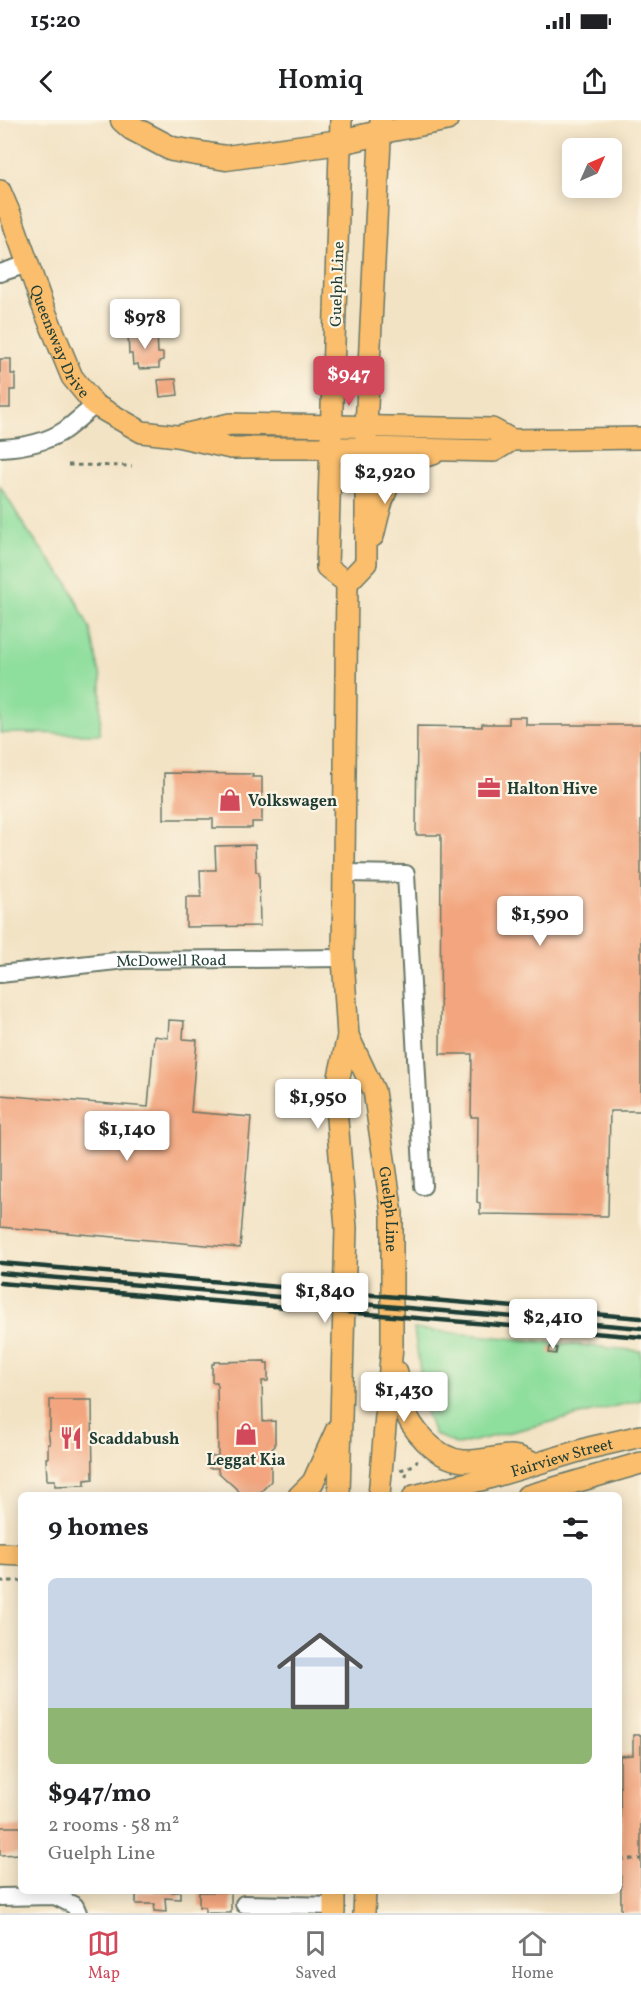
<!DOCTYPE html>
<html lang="en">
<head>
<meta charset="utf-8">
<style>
  body { margin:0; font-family:Vollkorn,serif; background:#f6f6f6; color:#202124; height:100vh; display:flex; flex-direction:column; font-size:22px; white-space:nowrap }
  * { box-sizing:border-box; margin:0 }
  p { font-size:20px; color:#757577 }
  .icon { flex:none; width:33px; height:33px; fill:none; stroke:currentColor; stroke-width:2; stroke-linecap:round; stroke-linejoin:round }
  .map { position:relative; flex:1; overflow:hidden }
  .drawer { position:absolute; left:18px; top:1372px; width:604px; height:402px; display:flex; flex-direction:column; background:#fff; border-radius:9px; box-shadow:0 3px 15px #0003 }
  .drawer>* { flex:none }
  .needle { width:39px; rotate:45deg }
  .controls { position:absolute; left:562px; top:18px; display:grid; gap:12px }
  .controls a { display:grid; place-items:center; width:60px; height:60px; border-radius:9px; background:#fff; box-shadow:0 3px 15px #0003; font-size:30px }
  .price { position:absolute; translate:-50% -51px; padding:0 14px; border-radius:6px; background:#fff; color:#222; font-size:20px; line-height:39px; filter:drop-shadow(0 2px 3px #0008) }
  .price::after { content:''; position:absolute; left:50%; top:36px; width:18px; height:14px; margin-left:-9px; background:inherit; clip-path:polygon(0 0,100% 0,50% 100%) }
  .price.selected { background:#d1495b; color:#fff }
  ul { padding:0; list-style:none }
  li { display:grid; align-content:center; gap:12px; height:318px; padding:0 30px }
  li+li { border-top:2px solid #e0e0e0 }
  li span { display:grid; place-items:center; height:186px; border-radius:9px; color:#555 }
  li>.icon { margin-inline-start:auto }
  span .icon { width:108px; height:108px; fill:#fffc; stroke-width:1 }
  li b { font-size:26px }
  h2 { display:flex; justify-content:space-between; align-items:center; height:72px; padding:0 30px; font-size:26px }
  .status { display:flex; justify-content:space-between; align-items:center; height:42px; padding:0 30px; background:#fff; direction:ltr }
  .status svg { height:16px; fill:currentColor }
  header { display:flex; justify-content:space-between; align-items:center; height:78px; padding:0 30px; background:#fff; font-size:27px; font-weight:600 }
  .dock { display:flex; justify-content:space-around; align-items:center; height:84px; border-top:2px solid #e0e0e0; background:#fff; font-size:16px; color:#757577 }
  .dock a { display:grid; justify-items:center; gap:3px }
  .dock .selected { color:#d1495b }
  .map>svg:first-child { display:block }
  .green { fill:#8ede9d; stroke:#568e68; stroke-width:1.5 }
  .building { fill:#f2a57e }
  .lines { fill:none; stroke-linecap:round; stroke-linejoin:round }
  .minor-casing { stroke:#697767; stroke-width:20 }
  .major-casing { stroke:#697767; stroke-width:24 }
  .highway-casing { stroke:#697767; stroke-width:27 }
  .path { stroke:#697767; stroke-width:3; stroke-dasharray:4.5 4.5; stroke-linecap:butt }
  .minor { stroke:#fff; stroke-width:16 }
  .major { stroke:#fabe6d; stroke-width:21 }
  .highway { stroke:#fabe6d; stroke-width:24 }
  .rail { stroke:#1f3d34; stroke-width:4.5 }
  .labels { text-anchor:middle; stroke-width:4.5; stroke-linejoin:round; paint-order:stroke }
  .street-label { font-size:16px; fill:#1f3d34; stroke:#fcf5e5 }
  .poi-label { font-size:16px; font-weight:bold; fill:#1f3d34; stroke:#fcf5e5; text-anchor:start }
</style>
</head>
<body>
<div class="status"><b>15:20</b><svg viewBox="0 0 49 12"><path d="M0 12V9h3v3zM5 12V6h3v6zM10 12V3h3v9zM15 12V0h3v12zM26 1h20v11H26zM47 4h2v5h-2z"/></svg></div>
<header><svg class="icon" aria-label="back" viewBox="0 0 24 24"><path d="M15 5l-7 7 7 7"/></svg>Homiq<svg class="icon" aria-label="share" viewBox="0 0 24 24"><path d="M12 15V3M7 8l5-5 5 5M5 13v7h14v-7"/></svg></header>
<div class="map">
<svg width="641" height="1793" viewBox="0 0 641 1793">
  <rect width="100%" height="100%" fill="#fcf5e5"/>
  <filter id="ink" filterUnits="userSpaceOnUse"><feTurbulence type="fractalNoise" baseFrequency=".0167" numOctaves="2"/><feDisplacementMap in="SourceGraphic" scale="12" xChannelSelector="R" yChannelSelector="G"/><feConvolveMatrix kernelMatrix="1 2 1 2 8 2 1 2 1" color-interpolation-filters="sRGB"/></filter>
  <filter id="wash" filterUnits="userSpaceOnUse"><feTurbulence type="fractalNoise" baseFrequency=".008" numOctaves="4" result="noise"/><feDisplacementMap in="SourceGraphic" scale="24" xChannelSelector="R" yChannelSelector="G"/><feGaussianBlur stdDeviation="1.35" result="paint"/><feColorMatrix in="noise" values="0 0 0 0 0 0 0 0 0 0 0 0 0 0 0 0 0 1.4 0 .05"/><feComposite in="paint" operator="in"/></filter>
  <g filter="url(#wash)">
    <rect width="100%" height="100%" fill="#f3e3c5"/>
    <path class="green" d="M 0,366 L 29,413 L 69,465 L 90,509 L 101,558 L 100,614 L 0,613 Z
      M 414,1209 L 641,1231 L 641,1280 L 458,1325 L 434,1314 L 426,1292 Z"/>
    <g id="blocks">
      <path class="building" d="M 157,212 L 158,233 L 163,233 L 163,240 L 159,241 L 159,248 L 139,249 L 138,244 L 133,245 L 132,234 L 129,234 L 128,214 Z
        M 0,239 L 11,239 L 11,254 L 15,254 L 15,270 L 10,270 L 10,288 L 0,288 Z
        M 176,259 L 178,275 L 160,277 L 158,260 Z
        M 509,597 L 526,597 L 526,605 L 641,605 L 641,991 L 610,991 L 608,1096 L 480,1094 L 480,1083 L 477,1082 L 478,997 L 471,997 L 472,934 L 440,934 L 441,715 L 416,715 L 417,606 L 482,607 L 482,604 L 509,604 Z
        M 164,653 L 253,654 L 252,657 L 262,657 L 262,702 L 252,702 L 252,708 L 213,708 L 213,699 L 164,699 Z
        M 255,725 L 256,752 L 259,752 L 260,806 L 186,807 L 186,777 L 201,777 L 200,750 L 216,750 L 215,726 Z
        M 169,900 L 184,901 L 183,919 L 197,920 L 191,992 L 251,997 L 240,1128 L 0,1107 L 0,975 L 148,987 L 154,916 L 168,918 Z
        M 550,1227 L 557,1228 L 556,1234 L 549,1233 Z
        M 265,1241 L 265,1243 L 268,1243 L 268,1261 L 262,1261 L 263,1302 L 275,1301 L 275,1326 L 264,1337 L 271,1343 L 271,1361 L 259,1374 L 242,1374 L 218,1352 L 218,1348 L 209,1348 L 209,1336 L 218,1336 L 217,1262 L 212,1262 L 212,1244 L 214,1244 L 214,1242 Z
        M 50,1280 L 92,1280 L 93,1359 L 85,1360 L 85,1365 L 55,1366 L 55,1360 L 47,1360 L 46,1338 L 48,1338 L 48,1324 L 50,1324 L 48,1311 L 50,1311 Z
        M 633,1615 L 641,1615 L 641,1793 L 621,1793 L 620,1636 L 633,1635 Z
        M 0,1707 L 21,1707 L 21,1734 L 0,1735 Z
        M 136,1772 L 180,1772 L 180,1779 L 165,1778 L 166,1792 L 154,1791 L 155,1784 L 136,1784 Z
        M 199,1772 L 231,1772 L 231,1793 L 205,1793 L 205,1787 L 199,1787 Z"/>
    </g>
  </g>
  <g filter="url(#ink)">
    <use href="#blocks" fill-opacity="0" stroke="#697767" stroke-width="1.5"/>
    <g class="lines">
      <g class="minor-casing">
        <g id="minor">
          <path d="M 0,153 L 28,144"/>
          <path d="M 0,328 C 22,327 47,322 65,310 C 76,302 85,293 95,285"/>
          <path d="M 344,753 L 406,754 L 423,1066"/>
          <path id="s1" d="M 0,854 L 125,840 L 343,838"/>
          <path d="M 0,1777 L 55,1776 L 75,1786 L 78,1793"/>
          <path d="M 244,1784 L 334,1786"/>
        </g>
      </g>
      <g class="major-casing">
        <g id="major">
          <path d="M 341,0 L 327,447 L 347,463"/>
          <path d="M 380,13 L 447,0"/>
          <path id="s2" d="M 0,71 L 12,99 L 42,184 L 72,257 L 95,285 L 142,312 L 177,316 L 231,328 L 365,328 L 494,331 L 512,320 L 641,318"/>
          <path d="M 183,315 L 230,304 L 492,309 L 512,320"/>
          <path d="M 373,416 C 383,376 387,344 433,334"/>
          <path id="s3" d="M 348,916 L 374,971 L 392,1094 L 392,1226 L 379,1376"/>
          <path d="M 397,1252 C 399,1262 399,1274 402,1284 C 411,1310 435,1338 463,1341 C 479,1342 493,1337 509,1336 C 517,1335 527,1341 535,1344"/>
          <path d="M 299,1376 L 313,1362 L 337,1309"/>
          <path d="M 339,1376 L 346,1108 L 335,975 L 348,916 L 343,838 L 347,463 L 366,443 L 366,307 L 381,0"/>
          <path id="s4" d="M 414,1376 L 485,1359 L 589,1328 L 641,1316"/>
          <path d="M 527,1376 L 641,1343"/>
          <path d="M 0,1434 L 21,1435"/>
          <path d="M 334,1793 L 334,1772"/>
          <path d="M 364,1793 L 365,1772"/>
        </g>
      </g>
      <g class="highway-casing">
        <path id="highway" d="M 123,0 L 132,8 L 172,29 L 226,38 L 340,22 L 380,13"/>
      </g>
      <path class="path" d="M 68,345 L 132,346
        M 400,1350 L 410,1347 L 418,1340
        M 406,1357 L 407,1349
        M 0,1461 L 21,1461
        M 620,1739 L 641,1739"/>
      <use href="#minor" class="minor"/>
      <use href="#major" class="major"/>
      <use href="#highway" class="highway"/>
      <path class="rail" d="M 0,1143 L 641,1198
        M 0,1153 L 641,1208
        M 0,1163 L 641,1217"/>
    </g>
  </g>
  <defs>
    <g id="office-bare" transform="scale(1.8)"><path d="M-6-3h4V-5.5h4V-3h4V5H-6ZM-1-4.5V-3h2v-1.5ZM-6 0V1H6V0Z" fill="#d1495b" stroke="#fcf5e5" stroke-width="2.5" paint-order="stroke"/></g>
    <g id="shop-bare" transform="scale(1.8)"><path d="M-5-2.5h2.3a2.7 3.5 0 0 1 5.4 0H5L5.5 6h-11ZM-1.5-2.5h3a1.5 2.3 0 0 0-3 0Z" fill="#d1495b" stroke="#fcf5e5" stroke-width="2.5" paint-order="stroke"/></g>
    <g id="restaurant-bare" transform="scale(1.8)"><path d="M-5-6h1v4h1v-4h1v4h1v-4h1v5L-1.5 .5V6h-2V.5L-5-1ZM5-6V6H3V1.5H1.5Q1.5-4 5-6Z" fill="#d1495b" stroke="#fcf5e5" stroke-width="2.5" paint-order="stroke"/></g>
  </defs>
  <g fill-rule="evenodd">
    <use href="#office-bare" x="489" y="668"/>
    <use href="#shop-bare" x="230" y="680"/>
    <use href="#shop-bare" x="246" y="1314"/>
    <use href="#restaurant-bare" x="71" y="1318"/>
  </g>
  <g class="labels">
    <g class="street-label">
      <text transform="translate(336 164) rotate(-88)" y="6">Guelph Line</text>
      <text dy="6" stroke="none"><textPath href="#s2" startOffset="162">Queensway Drive</textPath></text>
      <text dy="6" stroke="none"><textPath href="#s1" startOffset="172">McDowell Road</textPath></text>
      <text dy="6" stroke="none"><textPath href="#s3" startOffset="180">Guelph Line</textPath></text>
      <text dy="6" stroke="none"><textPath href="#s4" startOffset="153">Fairview Street</textPath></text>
    </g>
    <g class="poi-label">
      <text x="507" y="674">Halton Hive</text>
      <text x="248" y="686">Volkswagen</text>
      <text x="89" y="1324">Scaddabush</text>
      <text x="246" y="1345" text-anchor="middle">Leggat Kia</text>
    </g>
  </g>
</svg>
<div class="controls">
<a><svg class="needle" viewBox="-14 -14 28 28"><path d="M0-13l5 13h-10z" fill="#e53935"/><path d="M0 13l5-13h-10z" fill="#757577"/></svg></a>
</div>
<b class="price" style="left:145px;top:230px">$978</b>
<b class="price selected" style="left:349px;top:287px">$947</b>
<b class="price" style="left:385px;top:385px">$2,920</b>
<b class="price" style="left:540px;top:827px">$1,590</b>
<b class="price" style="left:318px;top:1010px">$1,950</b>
<b class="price" style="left:127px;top:1042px">$1,140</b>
<b class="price" style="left:325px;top:1204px">$1,840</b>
<b class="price" style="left:553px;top:1230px">$2,410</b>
<b class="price" style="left:404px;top:1303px">$1,430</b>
<section class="drawer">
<h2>9 homes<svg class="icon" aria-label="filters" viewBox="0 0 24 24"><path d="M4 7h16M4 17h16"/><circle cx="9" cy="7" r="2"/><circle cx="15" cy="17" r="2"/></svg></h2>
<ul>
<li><span style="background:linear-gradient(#c9d6e8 70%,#8fb573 0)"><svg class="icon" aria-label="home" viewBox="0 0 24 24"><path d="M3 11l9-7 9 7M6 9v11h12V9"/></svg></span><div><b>$947/mo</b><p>2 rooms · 58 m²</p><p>Guelph Line</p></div></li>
</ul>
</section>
</div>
<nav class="dock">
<a class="selected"><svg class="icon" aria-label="map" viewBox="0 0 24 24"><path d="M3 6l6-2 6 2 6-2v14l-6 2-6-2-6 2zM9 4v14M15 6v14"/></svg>Map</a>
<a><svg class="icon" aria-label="saved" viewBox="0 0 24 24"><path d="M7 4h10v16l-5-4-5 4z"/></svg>Saved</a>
<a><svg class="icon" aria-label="home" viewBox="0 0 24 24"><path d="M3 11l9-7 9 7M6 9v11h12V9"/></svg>Home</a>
</nav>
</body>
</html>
